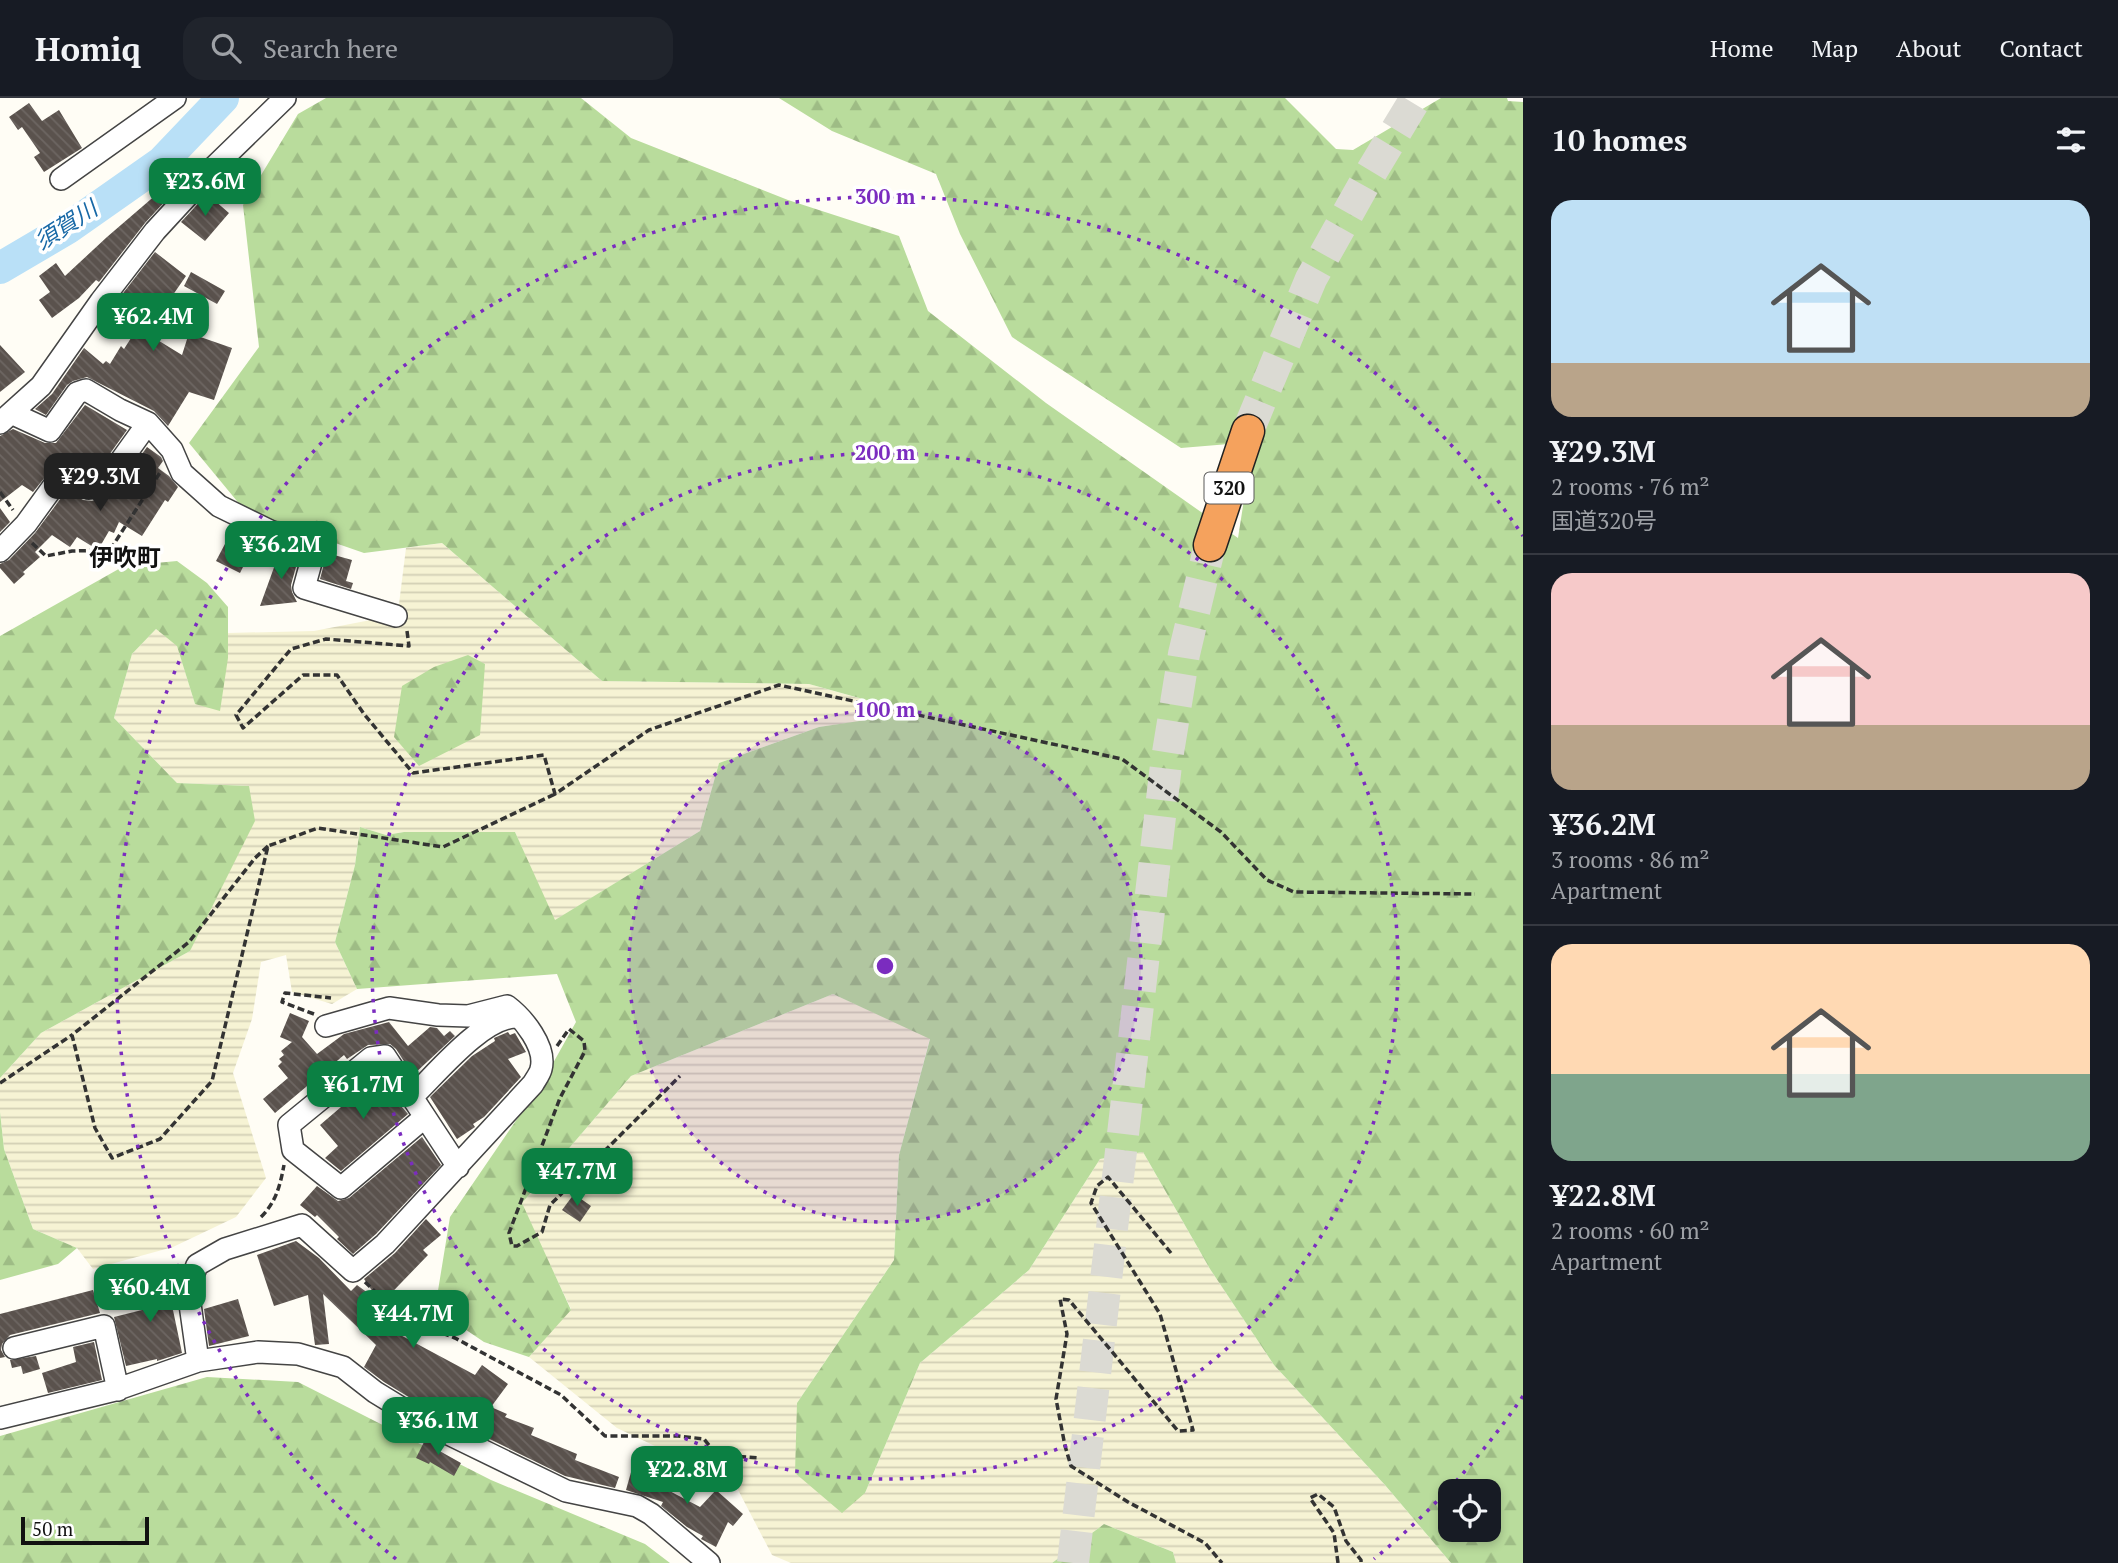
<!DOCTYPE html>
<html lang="en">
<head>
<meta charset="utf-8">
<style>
  body { margin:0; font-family:"PT Serif","Noto Sans JP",serif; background:#20242c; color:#f1f3f6; height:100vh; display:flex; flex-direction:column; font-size:26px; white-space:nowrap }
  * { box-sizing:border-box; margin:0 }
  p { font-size:23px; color:#9ea1a6 }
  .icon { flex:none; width:38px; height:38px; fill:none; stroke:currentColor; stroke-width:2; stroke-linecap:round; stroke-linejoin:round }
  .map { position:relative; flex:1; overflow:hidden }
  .sheet { display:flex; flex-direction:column; background:#171b24; width:595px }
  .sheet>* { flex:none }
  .controls { position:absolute; left:1438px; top:1381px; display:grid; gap:14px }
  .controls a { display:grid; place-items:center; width:63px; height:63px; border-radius:14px; background:#171b24; box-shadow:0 4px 10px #0003; font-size:35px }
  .scale { position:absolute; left:21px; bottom:18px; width:128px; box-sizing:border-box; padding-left:7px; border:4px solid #111; border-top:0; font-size:19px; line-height:24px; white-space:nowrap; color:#111; -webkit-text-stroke:5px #fff; paint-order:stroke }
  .price { position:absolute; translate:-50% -60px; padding:0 16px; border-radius:14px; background:#0b8043; color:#fff; font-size:23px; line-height:46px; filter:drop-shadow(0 2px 4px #0008) }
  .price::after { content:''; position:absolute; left:50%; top:42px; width:21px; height:16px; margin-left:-10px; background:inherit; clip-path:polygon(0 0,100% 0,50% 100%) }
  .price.current { background:#222; color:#fff }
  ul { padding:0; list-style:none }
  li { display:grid; align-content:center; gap:14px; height:371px; padding:0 28px }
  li+li { border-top:2px solid #363941 }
  li span { display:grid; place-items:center; height:217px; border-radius:21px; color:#555 }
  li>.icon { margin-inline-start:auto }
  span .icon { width:126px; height:126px; fill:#fffc; stroke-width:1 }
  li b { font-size:30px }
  h2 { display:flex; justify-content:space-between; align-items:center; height:84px; padding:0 28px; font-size:30px }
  header { display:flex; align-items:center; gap:42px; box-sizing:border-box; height:98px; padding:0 35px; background:#171b24; border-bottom:2px solid #363941 }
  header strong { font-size:33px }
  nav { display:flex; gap:38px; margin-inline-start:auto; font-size:24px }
  .search { width:490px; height:63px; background:#20242c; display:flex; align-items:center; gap:18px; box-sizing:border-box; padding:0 24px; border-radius:21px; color:#9ea1a6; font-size:26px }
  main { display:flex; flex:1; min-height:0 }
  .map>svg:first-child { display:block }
  .farmland { fill:url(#farmland-rules) }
  .forest { fill:url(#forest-firs); fill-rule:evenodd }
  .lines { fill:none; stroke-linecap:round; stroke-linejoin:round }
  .river { stroke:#b9e0f7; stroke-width:32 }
  .building { fill:url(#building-back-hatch) }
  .highway-tunnel { stroke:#dbdad3; stroke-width:32; stroke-dasharray:32 16; stroke-linecap:butt }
  .minor-casing { stroke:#444; stroke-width:24 }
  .highway-casing { stroke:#222; stroke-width:35 }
  .path { stroke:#333; stroke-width:3.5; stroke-dasharray:7 3.5; stroke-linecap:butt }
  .minor { stroke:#fff; stroke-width:21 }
  .highway { stroke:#f5a25d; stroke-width:32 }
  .ring { fill:none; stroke:#7b2cbf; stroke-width:3.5; stroke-dasharray:3.5 7 }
  .labels { text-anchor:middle; stroke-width:7; stroke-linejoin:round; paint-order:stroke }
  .shield { fill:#fff; stroke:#585858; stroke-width:2 }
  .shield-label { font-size:19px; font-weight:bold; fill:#111 }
  .water-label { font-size:23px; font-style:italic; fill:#1768a6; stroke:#fff }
  .quarter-label { font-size:24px; font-weight:bold; fill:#111; stroke:#fff }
  .centre { fill:#7b2cbf; stroke:#fff; stroke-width:3.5 }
  .ring-label { font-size:21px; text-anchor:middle; font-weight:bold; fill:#7b2cbf; stroke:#fff; stroke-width:7; stroke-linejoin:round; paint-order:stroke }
</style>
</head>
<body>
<header>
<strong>Homiq</strong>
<div class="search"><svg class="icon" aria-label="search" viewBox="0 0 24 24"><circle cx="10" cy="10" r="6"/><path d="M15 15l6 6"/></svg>Search here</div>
<nav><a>Home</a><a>Map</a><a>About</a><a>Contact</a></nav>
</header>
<main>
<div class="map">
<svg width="1523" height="1465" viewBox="0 0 1523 1465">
  <defs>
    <pattern id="farmland-rules" width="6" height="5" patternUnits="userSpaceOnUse" patternTransform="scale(1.75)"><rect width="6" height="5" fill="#f6f3d4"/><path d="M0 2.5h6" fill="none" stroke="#d2cfb5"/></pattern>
    <pattern id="forest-firs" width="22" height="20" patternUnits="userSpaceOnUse" patternTransform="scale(1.75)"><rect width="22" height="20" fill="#b9dc9c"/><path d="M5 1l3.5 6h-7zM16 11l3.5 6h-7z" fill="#9ebc85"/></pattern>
    <pattern id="building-back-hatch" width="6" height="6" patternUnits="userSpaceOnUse" patternTransform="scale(1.75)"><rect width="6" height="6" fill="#5a524d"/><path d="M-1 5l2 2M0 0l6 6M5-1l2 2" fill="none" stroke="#6d6662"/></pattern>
  </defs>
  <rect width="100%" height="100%" fill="#fffdf5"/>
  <path class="farmland" d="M 442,445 L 602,583 L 809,586 L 915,616 L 819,629 L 719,665 L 700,733 L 554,823 L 515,734 L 404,734 L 386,737 L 360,729 L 355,767 L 335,844 L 357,891 L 332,906 L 292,894 L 286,857 L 261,864 L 252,921 L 233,975 L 266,1080 L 236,1119 L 173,1149 L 93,1171 L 77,1150 L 33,1131 L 4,1051 L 0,1014 L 0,980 L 41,935 L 190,853 L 249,688 L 177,685 L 114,620 L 132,556 L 156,531 L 177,547 L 195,606 L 228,560 L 228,535 L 314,533 L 381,520 L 397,522 L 406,450 Z
    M 833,896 L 930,940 L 899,1057 L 894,1162 L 797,1305 L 865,1395 L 920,1265 L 1029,1172 L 1100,1061 L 1143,1054 L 1210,1171 L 1274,1267 L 1385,1387 L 1451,1465 L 1176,1465 L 1173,1454 L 1104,1426 L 1052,1465 L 791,1465 L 772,1457 L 735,1386 L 617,1330 L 529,1259 L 571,1211 L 521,1106 L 631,978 Z"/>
  <path class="forest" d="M 326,0 L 581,0 L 631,40 L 788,102 L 899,138 L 928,213 L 1046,305 L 1238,440 L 1253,344 L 1181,350 L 1012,239 L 960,136 L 936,76 L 832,33 L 779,0 L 1285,0 L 1336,51 L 1353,52 L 1441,0 L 1507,0 L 1508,3 L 1523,4 L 1523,1465 L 1451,1465 L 1385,1387 L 1274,1267 L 1210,1171 L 1143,1054 L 1100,1061 L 1029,1172 L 920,1265 L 865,1395 L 842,1415 L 795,1375 L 797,1305 L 894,1162 L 899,1057 L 930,941 L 833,896 L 631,978 L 522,1105 L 571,1212 L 529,1259 L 484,1244 L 435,1211 L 450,1119 L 543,983 L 576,924 L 557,876 L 357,891 L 335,844 L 355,767 L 360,729 L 386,737 L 404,734 L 515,734 L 555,822 L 700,733 L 719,665 L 819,629 L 913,615 L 809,586 L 602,583 L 442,445 L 364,455 L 246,414 L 189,345 L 259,249 L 243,107 L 298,16 ZM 1451,1393 L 1489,1393 L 1489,1432 L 1451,1432 Z
    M 177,463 L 207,485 L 228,509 L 228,560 L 220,613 L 195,606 L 177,548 L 156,531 L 132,556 L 114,620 L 177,685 L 249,688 L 255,723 L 190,853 L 41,935 L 0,980 L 0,538 L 124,468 Z
    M 468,557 L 485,566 L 480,637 L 419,668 L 394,639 L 402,588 L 434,569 Z
    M 0,1014 L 4,1051 L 33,1131 L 77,1150 L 58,1166 L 0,1182 Z
    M 207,1279 L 298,1284 L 491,1382 L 645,1446 L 670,1465 L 0,1465 L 0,1338 Z
    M 1104,1426 L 1173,1454 L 1176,1465 L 1052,1465 Z"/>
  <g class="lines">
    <path class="river" d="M 0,170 L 68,130 L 162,64 L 223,0"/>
  </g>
  <path class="building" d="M 29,5 L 42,23 L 59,12 L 82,50 L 44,74 L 34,59 L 40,55 L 22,29 L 18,32 L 9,19 Z
    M 186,71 L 190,76 L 145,125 L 99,184 L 96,182 L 79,200 L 52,220 L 39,202 L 50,194 L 39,178 L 56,165 L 65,178 L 107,139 Z
    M 207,96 L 229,115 L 205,143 L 181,124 Z
    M 155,154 L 186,178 L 159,217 L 163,219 L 151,238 L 182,257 L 189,235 L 232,250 L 214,302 L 189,294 L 168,328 L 154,313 L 87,279 L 73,283 L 67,287 L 46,317 L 35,311 L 52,296 L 84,250 L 103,266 L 106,263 L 110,266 L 121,248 L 124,251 L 140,226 L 137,223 L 139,220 L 117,203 Z
    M 191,174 L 225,193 L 217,206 L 184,188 Z
    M 0,247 L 25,274 L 0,294 Z
    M 85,307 L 127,332 L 96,375 L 91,376 L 69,363 L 58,363 L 33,394 L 22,387 L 0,404 L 0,338 L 13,331 L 45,345 L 56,345 Z
    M 147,349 L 161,359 L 163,363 L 158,370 L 169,378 L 178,389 L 168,404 L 165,402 L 142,438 L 119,424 L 114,435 L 109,433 L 98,452 L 77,439 L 70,449 L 52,437 L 35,454 L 40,459 L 23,474 L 25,476 L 14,486 L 0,470 L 0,466 L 9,462 L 35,435 L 67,392 L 83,402 L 92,403 L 108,398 L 115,394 Z
    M 0,410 L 10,424 L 0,434 Z
    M 243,439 L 255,445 L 240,475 L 216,463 L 226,444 L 238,450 Z
    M 280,453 L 299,458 L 291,487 L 292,494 L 297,504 L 260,508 Z
    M 327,455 L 352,462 L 346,483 L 353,485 L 351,491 L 320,481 Z
    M 290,915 L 309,923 L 302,939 L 317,956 L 344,936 L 389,924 L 408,948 L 430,929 L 437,930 L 444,938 L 450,933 L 455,938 L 413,977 L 396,951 L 390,946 L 368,947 L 347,961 L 344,957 L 275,1015 L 263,1001 L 288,980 L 278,968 L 282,964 L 279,961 L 284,957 L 281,953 L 292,944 L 280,939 Z
    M 508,934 L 510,937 L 515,935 L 526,954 L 508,961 L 521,979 L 484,1019 L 473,1026 L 475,1029 L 457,1041 L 430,999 L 472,958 L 495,943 L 494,940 Z
    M 376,972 L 379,972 L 394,996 L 392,998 L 408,1016 L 341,1073 L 325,1060 L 338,1048 L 320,1027 L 362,991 L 360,988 Z
    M 422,1039 L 441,1067 L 376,1136 L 353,1156 L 337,1141 L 339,1139 L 317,1117 L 315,1119 L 300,1107 L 317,1088 L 338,1103 L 349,1100 Z
    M 574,1096 L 591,1108 L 580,1124 L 562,1112 Z
    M 426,1121 L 441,1137 L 423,1152 L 428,1157 L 373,1214 L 381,1222 L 378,1225 L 475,1277 L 482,1267 L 508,1286 L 491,1309 L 507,1316 L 505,1319 L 534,1330 L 531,1337 L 577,1356 L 575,1362 L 619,1379 L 615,1390 L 565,1378 L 430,1312 L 384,1284 L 364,1269 L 376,1247 L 323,1196 L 329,1246 L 315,1247 L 308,1197 L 274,1208 L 257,1157 L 296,1143 L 319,1160 L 351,1193 L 357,1187 L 380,1204 L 364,1181 L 395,1155 Z
    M 165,1174 L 182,1255 L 157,1263 L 157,1261 L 126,1268 L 114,1219 L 142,1212 L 134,1184 Z
    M 93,1192 L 100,1215 L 10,1237 L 2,1246 L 1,1252 L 5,1259 L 0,1260 L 0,1216 Z
    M 238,1201 L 249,1238 L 209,1248 L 204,1211 Z
    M 94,1244 L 102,1282 L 48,1295 L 42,1275 L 76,1264 L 73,1249 Z
    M 36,1258 L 40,1271 L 23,1276 L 21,1268 L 12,1270 L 10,1262 Z
    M 426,1340 L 439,1346 L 436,1351 L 461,1365 L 454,1378 L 430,1364 L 429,1366 L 416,1360 Z
    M 633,1367 L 664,1376 L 660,1388 L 700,1409 L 716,1392 L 743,1416 L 733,1428 L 728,1424 L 716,1449 L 701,1441 L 703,1438 L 687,1429 L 661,1408 L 663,1404 L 626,1392 Z"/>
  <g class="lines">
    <path class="highway-tunnel" d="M 1248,333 L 1311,181 L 1367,81 L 1416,0
      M 1073,1465 L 1166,667 L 1184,556 L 1210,447"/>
    <g class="minor-casing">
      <path id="minor" d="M 61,81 L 175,0
        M 11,315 L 50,333 L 77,295 L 86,292 L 120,312 L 148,325 L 172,352 L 182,375 L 219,408 L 270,433 L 315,450 L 304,490 L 396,518
        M 0,325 L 41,288 L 101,203 L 155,133 L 215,68 L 285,0
        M 0,453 L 26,426 L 63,375 L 89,390 L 104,386 L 148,325
        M 413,998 C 438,974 480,922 514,919
        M 425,1019 L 341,1090 L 293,1052 L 289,1027 L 371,960 L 385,958 L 458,1069
        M 14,1250 L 104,1228 L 118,1292
        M 198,1263 L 188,1192 L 197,1167 L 225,1151 L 302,1127 L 353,1173 L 385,1146 L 533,986 C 535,982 540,976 541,971 C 547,949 523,920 507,908 L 468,918 L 438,917 L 389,910 L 326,928
        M 0,1320 L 115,1292 L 198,1263 L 258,1254 L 298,1256 L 343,1269 L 375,1294 L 424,1324 L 566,1393 L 637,1408 L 651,1416 L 709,1465"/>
    </g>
    <g class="highway-casing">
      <path id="highway" d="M 1210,447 L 1248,333"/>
    </g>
    <path class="path" d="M 0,394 L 13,412
      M 32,445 L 46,458 L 72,453 L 110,452 L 161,373
      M 407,533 L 409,548 L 326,541 L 291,551 L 236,617 L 243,630 L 303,577 L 337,577 L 364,616 L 413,675 L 544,657 L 555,696 L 649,632 L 779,587 L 1122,661 L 1221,734 L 1267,782 L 1294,794 L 1475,796
      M 268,748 L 255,760 L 189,844 L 72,937 L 95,1030 L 112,1060 L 160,1041 L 212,983 L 268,748 L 318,730 L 443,749 L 555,696
      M 314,916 L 282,904 L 285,895 L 331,900
      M 557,948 L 569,931 L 584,943 L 585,953 L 560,1000 L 509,1135 L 512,1148 L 517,1148 L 542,1134 L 550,1107 L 680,978
      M 0,985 L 72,937
      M 261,1119 C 276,1104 280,1088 284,1067
      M 1171,1155 L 1108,1079 L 1097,1088 L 1091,1105 L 1160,1216 L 1193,1332 L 1178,1333 L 1069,1202 L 1060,1201 L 1067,1236 L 1056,1301 L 1065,1348 L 1071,1368 L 1128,1404 L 1205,1445 L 1222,1465
      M 365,1184 L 403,1220 L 455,1240 L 561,1297 L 605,1338 L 678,1338 L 704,1341 L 717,1357 L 760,1360
      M 1338,1465 L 1334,1435 L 1310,1400 L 1318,1396 L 1334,1409 L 1346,1443 L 1361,1462 L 1361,1465"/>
    <use href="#minor" class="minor"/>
    <use href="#highway" class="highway"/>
  </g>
  <circle cx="885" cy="868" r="256" fill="#7b2cbf" fill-opacity=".12"/>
  <g class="ring">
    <circle cx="885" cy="868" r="256"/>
    <circle cx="885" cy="868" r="513"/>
    <path d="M1523 1298A769 769 0 0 1 1374 1461M396 1461A769 769 0 1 1 1523 438"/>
  </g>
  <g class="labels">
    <rect class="shield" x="1204.5" y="374.5" width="49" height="31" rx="5"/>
    <g class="shield-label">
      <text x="1229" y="397">320</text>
    </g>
    <g class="water-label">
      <text transform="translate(66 127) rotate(-33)" y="8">須賀川</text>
    </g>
    <g class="quarter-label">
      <text x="125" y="468">伊吹町</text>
    </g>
  </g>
  <circle cx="885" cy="868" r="10" class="centre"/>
  <g class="ring-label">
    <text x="885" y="106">300 m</text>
    <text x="885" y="362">200 m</text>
    <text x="885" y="619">100 m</text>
  </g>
</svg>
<div class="controls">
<a><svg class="icon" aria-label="locate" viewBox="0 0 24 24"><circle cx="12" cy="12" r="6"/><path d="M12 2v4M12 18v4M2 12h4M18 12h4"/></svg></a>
</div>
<div class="scale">50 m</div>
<b class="price" style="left:205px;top:120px">¥23.6M</b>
<b class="price" style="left:153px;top:255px">¥62.4M</b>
<b class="price current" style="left:100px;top:415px">¥29.3M</b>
<b class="price" style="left:281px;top:483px">¥36.2M</b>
<b class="price" style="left:363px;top:1023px">¥61.7M</b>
<b class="price" style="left:577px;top:1110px">¥47.7M</b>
<b class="price" style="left:150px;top:1226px">¥60.4M</b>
<b class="price" style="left:413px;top:1252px">¥44.7M</b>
<b class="price" style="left:438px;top:1359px">¥36.1M</b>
<b class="price" style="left:687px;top:1408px">¥22.8M</b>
</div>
<section class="sheet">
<h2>10 homes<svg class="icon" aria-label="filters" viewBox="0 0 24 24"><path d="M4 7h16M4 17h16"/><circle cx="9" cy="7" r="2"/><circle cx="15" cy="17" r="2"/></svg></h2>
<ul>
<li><span style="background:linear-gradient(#bfe0f5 75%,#b9a48a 0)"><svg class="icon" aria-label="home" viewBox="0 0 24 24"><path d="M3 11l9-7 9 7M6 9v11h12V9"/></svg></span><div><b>¥29.3M</b><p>2 rooms · 76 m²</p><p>国道320号</p></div></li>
<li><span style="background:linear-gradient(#f6c9c9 70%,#b9a48a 0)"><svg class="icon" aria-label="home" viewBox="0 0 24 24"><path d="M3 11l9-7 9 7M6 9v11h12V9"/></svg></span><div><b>¥36.2M</b><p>3 rooms · 86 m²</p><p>Apartment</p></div></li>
<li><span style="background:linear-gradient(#ffd9b3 60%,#7fa58c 0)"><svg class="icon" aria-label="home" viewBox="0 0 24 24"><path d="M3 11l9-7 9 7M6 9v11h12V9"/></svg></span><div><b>¥22.8M</b><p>2 rooms · 60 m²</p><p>Apartment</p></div></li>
</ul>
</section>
</main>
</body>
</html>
